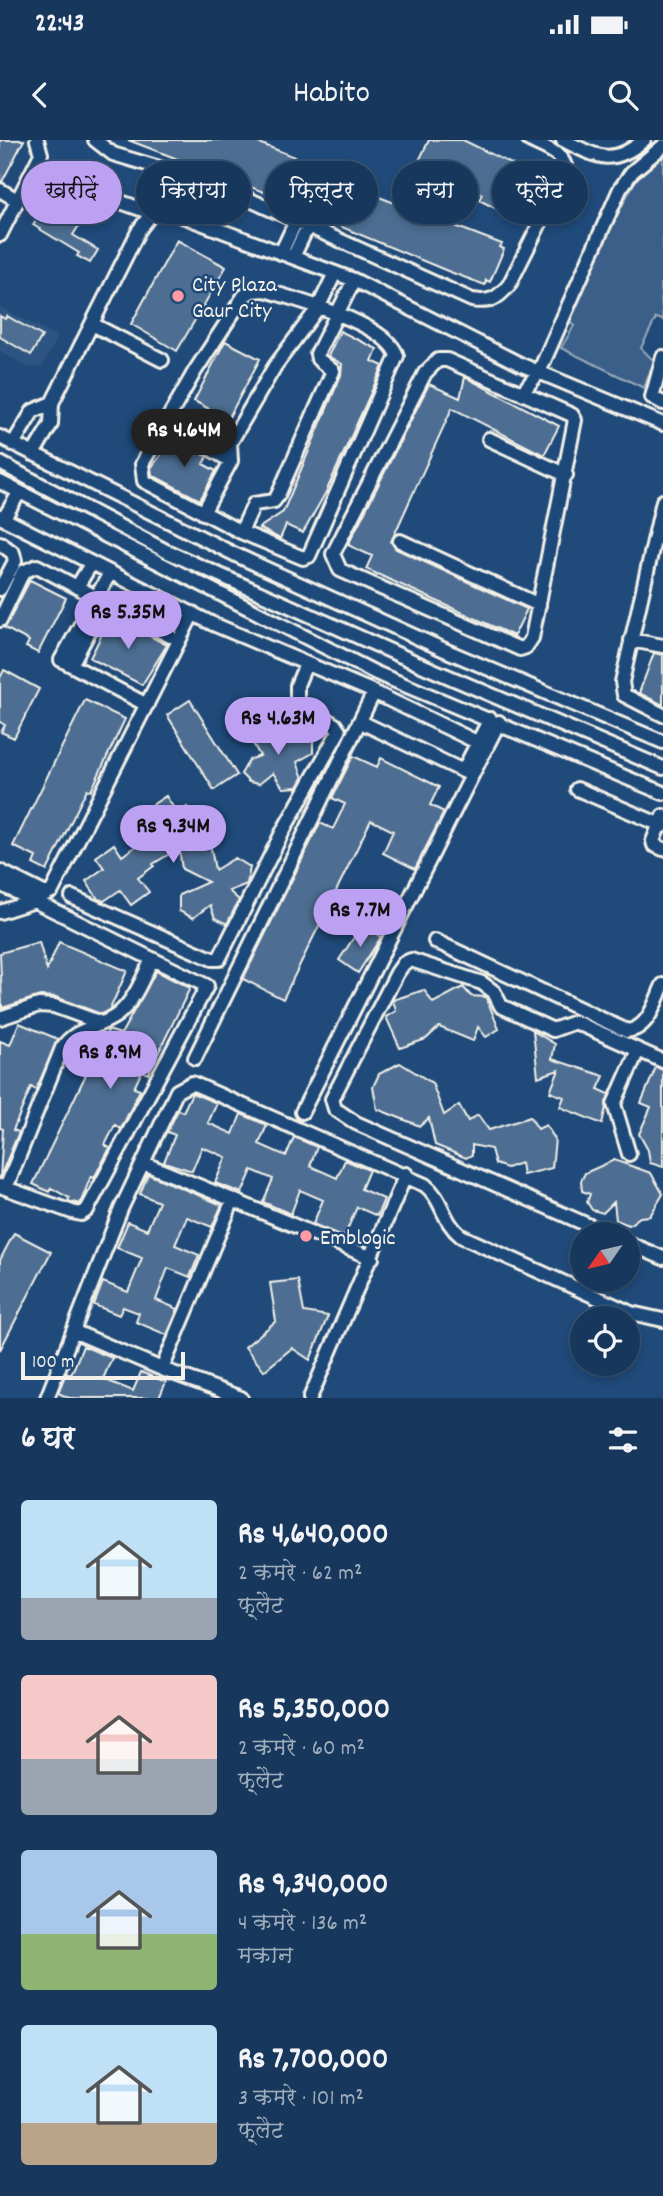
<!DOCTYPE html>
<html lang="hi">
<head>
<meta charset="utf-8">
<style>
  body { margin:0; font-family:Dekko,"Playpen Sans Deva",sans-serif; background:#244365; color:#f1f3f6; height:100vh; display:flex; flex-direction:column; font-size:26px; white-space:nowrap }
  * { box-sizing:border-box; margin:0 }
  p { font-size:23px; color:#9eacbb }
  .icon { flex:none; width:38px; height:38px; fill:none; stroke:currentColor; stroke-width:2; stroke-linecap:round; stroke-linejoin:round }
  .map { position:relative; height:1258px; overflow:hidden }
  .drawer { display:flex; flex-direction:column; background:#17385c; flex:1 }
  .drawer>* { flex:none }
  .top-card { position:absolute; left:21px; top:21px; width:621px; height:63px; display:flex; gap:14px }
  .needle { width:46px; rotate:236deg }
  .tools { position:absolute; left:570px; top:1082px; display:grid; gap:14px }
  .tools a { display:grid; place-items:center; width:70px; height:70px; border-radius:50%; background:#17385c; box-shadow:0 4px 10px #0003,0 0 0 2px #365272; font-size:35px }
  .scale { position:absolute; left:21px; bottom:18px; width:164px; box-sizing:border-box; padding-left:7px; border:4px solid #f4f1e8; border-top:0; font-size:19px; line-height:24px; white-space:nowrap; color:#f4f1e8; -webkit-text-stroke:5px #1f4a7a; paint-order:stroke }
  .price { position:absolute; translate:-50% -60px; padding:0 16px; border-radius:24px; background:#bca0f2; color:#111; font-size:23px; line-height:46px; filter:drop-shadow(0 2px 4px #0008) }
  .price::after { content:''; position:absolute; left:50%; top:42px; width:21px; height:16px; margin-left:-10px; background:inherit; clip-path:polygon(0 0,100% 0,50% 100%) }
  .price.selected { background:#222; color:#fff }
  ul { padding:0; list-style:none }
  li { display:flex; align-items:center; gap:21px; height:175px; padding:0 21px }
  li span { display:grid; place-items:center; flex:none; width:196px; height:140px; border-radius:7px; color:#555 }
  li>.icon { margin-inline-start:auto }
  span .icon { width:84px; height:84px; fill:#fffc; stroke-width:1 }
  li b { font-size:30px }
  h2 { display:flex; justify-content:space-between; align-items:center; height:84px; padding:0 21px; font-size:30px }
  .tag { padding:0 24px; border-radius:32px; background:#17385c; box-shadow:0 4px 10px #0003,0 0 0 2px #365272; font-size:24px; line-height:63px }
  .tag.selected { background:#bca0f2; color:#111 }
  .status { display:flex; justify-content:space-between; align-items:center; height:49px; padding:0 35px; background:#17385c; direction:ltr }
  .status svg { height:19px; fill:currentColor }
  header { display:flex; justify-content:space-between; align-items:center; height:91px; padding:0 21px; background:#17385c; font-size:32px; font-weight:600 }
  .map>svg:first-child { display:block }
  .built { fill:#2d5581 }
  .green { fill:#3a5f88; stroke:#97a8b8; stroke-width:2 }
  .building { fill:#4d6e92; stroke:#f4f1e8; stroke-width:2 }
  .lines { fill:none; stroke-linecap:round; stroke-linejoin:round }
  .minor-casing { stroke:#f4f1e8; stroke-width:18 }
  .minor { stroke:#1f4a7a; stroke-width:12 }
  .poi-dot { fill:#ff9aa2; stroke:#1f4a7a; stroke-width:2.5 }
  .labels { text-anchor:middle; stroke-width:5; stroke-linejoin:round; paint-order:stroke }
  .poi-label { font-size:23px; fill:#f4f1e8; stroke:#1f4a7a; text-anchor:start }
</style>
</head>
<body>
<div class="status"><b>22:43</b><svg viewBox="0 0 49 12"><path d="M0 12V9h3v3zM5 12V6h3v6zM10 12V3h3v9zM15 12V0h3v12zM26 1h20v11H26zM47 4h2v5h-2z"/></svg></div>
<header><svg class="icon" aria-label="back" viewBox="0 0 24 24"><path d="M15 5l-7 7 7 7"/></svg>Habito<svg class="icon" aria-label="search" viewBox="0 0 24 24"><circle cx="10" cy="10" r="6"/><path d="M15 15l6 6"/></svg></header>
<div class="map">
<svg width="663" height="1258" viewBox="0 0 663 1258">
  <rect width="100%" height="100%" fill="#1f4a7a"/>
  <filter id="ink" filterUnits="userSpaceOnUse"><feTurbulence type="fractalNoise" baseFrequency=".0143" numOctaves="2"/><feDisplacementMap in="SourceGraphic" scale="14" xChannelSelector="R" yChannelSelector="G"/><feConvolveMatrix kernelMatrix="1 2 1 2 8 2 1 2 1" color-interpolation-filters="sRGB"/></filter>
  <g filter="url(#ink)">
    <path class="built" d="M 0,167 L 58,197 L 42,227 L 29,228 L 0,211 Z"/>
    <path class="green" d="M 663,14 L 663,142 L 660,144 L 663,180 L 656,178 L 641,208 L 654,221 L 644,248 L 561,208 L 574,186 L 565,177 L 639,33 Z"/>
    <path class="building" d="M 0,0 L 24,0 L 2,42 L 0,41 Z
      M 128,0 L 251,0 L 303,20 L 287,61 Z
      M 429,0 L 463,0 L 550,43 L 529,85 L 524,82 L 527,76 L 510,68 L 507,74 L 479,60 L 482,54 L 465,46 L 462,52 L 416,27 Z
      M 319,34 L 502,104 L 500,107 L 504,109 L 490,142 L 486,140 L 485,145 L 450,132 L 308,73 L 310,68 L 306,66 Z
      M 46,63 L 80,84 L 73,95 L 98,110 L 90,123 L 77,116 L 79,113 L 33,85 Z
      M 177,100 L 226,127 L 177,211 L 131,184 Z
      M 0,176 L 5,179 L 7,176 L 42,196 L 31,215 L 0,197 Z
      M 340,191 L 377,209 L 372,221 L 383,226 L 326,352 L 303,393 L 286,385 L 280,399 L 259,388 L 283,372 L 341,235 L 342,224 L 328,216 Z
      M 225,201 L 260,219 L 228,279 L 194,261 Z
      M 465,237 L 559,286 L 544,315 L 452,268 L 391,402 L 396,409 L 527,469 L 514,496 L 366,429 L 372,416 L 348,405 L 429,244 L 460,258 Z
      M 175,297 L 207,317 L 203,324 L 216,331 L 200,360 L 152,335 L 151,328 Z
      M 30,440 L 66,458 L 38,513 L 26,507 L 29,501 L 5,488 Z
      M 111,476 L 167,505 L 142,545 L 90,518 Z
      M 654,513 L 663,515 L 663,565 L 639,553 Z
      M 4,530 L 39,549 L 14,598 L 1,592 L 5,585 L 0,582 L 0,538 Z
      M 85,560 L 125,579 L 91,651 L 87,649 L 47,731 L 33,724 L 36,717 L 13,706 Z
      M 190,560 L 237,635 L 214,650 L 167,575 Z
      M 259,585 L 274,588 L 281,607 L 299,591 L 313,597 L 313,613 L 297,622 L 303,638 L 298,647 L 283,648 L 273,633 L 259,644 L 249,642 L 241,634 L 249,620 L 260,616 L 250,598 Z
      M 353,616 L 377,627 L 381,618 L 439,647 L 430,665 L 444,672 L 415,729 L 383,713 L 393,691 L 371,680 L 283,859 L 243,839 L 320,683 L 333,689 L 345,664 L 332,658 Z
      M 166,656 L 177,673 L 187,667 L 191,672 L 195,669 L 205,681 L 199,685 L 203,690 L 195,698 L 211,708 L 215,730 L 235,718 L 250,727 L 247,744 L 229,751 L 239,760 L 227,784 L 215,778 L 210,765 L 193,778 L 179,771 L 179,755 L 208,742 L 182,729 L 179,708 L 153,724 L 154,726 L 138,738 L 149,752 L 131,765 L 120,750 L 104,761 L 98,759 L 86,741 L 104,728 L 96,717 L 114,704 L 122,716 L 147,698 L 145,695 L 160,684 L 149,667 Z
      M 362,785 L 381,797 L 358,833 L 339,820 Z
      M 39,802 L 47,830 L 59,802 L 127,831 L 110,869 L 101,874 L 56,857 L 40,856 L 2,868 L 0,813 Z
      M 156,831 L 190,848 L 148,934 L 142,931 L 134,948 L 140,950 L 121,989 L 115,985 L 105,1005 L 110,1008 L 94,1038 L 91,1036 L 80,1064 L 68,1061 L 69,1058 L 51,1048 L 49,1052 L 33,1044 L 91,924 L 95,926 L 108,890 L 121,894 Z
      M 463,847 L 471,856 L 486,857 L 499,889 L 486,897 L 478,887 L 473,901 L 439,887 L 426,899 L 400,908 L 386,877 L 396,871 L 393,860 L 424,850 L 433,863 Z
      M 19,883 L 58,899 L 36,950 L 31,947 L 13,990 L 19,992 L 0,1037 L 3,989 L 0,988 L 0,901 L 10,905 Z
      M 533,891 L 555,904 L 552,919 L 604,936 L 598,949 L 609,954 L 602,984 L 560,967 L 564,957 L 550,952 L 559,930 L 538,937 Z
      M 400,923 L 432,943 L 444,975 L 459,965 L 468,981 L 478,975 L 489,990 L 530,977 L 538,989 L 546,985 L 555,999 L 552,1028 L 523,1035 L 521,1023 L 507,1028 L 495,1024 L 491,1009 L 472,1005 L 472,1015 L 466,1018 L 435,1005 L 429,978 L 420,986 L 377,969 L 373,947 L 379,934 Z
      M 656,927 L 663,930 L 663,1027 L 650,1023 L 648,1010 L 639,994 L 651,967 L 641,963 Z
      M 192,953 L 217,963 L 208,983 L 233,994 L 241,974 L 267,985 L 259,1004 L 286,1016 L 294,997 L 317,1007 L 310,1026 L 337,1038 L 345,1020 L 369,1030 L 361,1049 L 384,1059 L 377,1076 L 357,1067 L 344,1097 L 313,1084 L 323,1060 L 300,1050 L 291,1074 L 263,1062 L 273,1039 L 252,1030 L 242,1053 L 215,1043 L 226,1017 L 202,1007 L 192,1031 L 164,1022 L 175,995 L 167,992 L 178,970 L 183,972 Z
      M 614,1020 L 651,1033 L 663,1054 L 650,1076 L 640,1077 L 629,1085 L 616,1080 L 614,1062 L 603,1073 L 592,1070 L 587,1062 L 590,1054 L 582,1051 L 581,1041 L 585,1033 Z
      M 148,1034 L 222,1065 L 212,1087 L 187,1077 L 175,1105 L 199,1115 L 190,1137 L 168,1128 L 156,1160 L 178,1169 L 167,1195 L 136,1182 L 139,1173 L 123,1167 L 119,1175 L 94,1165 L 103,1142 L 128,1152 L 142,1118 L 117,1108 L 128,1082 L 147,1090 L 159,1062 L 140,1054 Z
      M 14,1093 L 51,1112 L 0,1210 L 0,1120 Z
      M 298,1140 L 304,1172 L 328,1176 L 310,1220 L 292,1208 L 264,1231 L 245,1207 L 276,1181 L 270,1143 Z
      M 83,1206 L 112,1218 L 103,1239 L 133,1251 L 141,1232 L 166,1242 L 159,1258 L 69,1258 L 58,1253 L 66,1233 L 71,1235 Z"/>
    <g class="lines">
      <g class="minor-casing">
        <path id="minor" d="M 95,0 L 113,14 L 217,45 L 472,160 C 490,163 497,159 509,145 L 566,31 C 565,13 543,7 529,0
          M 563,0 C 597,17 612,27 644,0
          M 33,31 L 152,73
          M 0,50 L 17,60
          M 0,95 L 41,14 L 37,0
          M 281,113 L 296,81
          M 293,117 L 308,86
          M 265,150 C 296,160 387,183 397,216 L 309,416 L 303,418 L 241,392 L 144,341 L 142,324 L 195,231 L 244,156 L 252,151 Z
          M 92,184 L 162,220
          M 663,217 L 652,257 L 663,263
          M 438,220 L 447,220 L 572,275 L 575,280 L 532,498 L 526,507 L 520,509 L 340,430 L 333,414 L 425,233 Z
          M 522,253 L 539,232 L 620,49 L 632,32 L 663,6
          M 166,282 L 231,321
          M 0,297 L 236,415 L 447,511 L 663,602
          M 489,299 L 566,335
          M 13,304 L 33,271 L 52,263
          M 33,314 L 51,284 L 52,263 L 139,90 L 152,73 L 166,70 L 354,140 L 522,225 L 663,284
          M 0,323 L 166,411 L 426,527 L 663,628
          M 0,342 L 376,533 L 663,653
          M 663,361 L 622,542 L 624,555 L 663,575
          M 203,373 L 231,321 L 230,303 L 275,226 L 318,168 L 335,133
          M 0,377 L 213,484 L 367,549 L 487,607
          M 4,378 L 19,353
          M 241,392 L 254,364 L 274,361 L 278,355 L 333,231 L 318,219 L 317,214 L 354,140
          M 400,401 L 539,465
          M 0,403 L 13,413 L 15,421 L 0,449
          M 77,447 L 91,424
          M 105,462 L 71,525 L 61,520 L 110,433
          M 0,480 L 23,432 L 37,426 L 170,496
          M 631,500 L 663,506
          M 71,525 L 147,565
          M 361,582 L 463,631
          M 469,634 L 463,631 L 490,579
          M 577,649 L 663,686
          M 663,676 L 653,701 L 654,705 L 663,709
          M 0,731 L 46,754 L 52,751 L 193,473
          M 0,744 L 207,846 L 87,1070 L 81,1074 L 72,1072 L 0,1046
          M 72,757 L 212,819 L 219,819 L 283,691 L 339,591 L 335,585 L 297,562 L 297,545 L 306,524
          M 0,772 L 35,761
          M 435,801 L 627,891 C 649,889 655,862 663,845
          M 0,878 L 39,865 L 54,866 L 101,883
          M 195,918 L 374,552
          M 302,972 L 499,582
          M 629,1014 L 614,964 L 638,910
          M 143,1023 L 233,1060
          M 6,1048 L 62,908 C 76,887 98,889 117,875 C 134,862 143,838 152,819
          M 608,1094 L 356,983 L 335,969 L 332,959 L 397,833 L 404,823 L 411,820 L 482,843 L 494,852 L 501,866 L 553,890 L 575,882 L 663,921
          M 628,1103 L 663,1118
          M 73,1191 L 162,1229
          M 47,1258 L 121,1069 L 177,951 L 192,943 L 425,1045 C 443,1059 442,1081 461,1096 L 631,1173 L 663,1180
          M 241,1258 L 162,1229 L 233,1060 L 372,1118
          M 310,1258 L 406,1034"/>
      </g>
      <use href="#minor" class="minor"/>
    </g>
  </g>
  <g class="poi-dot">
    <circle cx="178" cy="156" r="7"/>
    <circle cx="306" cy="1096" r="7"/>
  </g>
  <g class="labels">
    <g class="poi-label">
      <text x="192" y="151">City Plaza<tspan x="192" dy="26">Gaur City</tspan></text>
      <text x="320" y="1104">Emblogic</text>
    </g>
  </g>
</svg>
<div class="tools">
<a><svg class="needle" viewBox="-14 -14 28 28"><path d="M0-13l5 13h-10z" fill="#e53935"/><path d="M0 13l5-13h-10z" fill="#9eacbb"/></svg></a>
<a><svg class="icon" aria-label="locate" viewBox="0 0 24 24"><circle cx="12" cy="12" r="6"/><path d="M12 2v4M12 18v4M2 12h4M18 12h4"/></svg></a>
</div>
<div class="scale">100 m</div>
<b class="price selected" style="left:184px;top:329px">Rs 4.64M</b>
<b class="price" style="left:128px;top:511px">Rs 5.35M</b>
<b class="price" style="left:278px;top:617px">Rs 4.63M</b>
<b class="price" style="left:173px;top:725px">Rs 9.34M</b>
<b class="price" style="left:360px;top:809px">Rs 7.7M</b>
<b class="price" style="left:110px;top:951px">Rs 8.9M</b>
<div class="top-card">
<a class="tag selected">खरीदें</a>
<a class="tag">किराया</a>
<a class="tag">फ़िल्टर</a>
<a class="tag">नया</a>
<a class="tag">फ़्लैट</a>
</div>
</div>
<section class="drawer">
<h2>6 घर<svg class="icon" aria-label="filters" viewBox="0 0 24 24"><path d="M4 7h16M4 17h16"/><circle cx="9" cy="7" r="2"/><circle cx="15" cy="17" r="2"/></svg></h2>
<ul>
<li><span style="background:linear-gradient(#bfe0f5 70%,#9aa5b1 0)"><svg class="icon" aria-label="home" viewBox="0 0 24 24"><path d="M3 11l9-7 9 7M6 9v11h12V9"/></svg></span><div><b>Rs 4,640,000</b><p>2 कमरे · 62 m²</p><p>फ़्लैट</p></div></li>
<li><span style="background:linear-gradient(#f6c9c9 60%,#9aa5b1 0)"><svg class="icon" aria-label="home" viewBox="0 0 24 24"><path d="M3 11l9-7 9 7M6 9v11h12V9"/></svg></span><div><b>Rs 5,350,000</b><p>2 कमरे · 60 m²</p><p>फ़्लैट</p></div></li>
<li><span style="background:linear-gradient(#a9c7e8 60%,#8fb573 0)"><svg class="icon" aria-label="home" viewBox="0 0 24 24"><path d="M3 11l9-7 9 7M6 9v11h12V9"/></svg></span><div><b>Rs 9,340,000</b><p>4 कमरे · 136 m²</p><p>मकान</p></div></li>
<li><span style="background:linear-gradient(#bfe0f5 70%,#b9a48a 0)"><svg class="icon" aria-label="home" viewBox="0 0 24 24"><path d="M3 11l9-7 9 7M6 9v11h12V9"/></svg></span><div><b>Rs 7,700,000</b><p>3 कमरे · 101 m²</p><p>फ़्लैट</p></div></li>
</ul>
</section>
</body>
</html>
